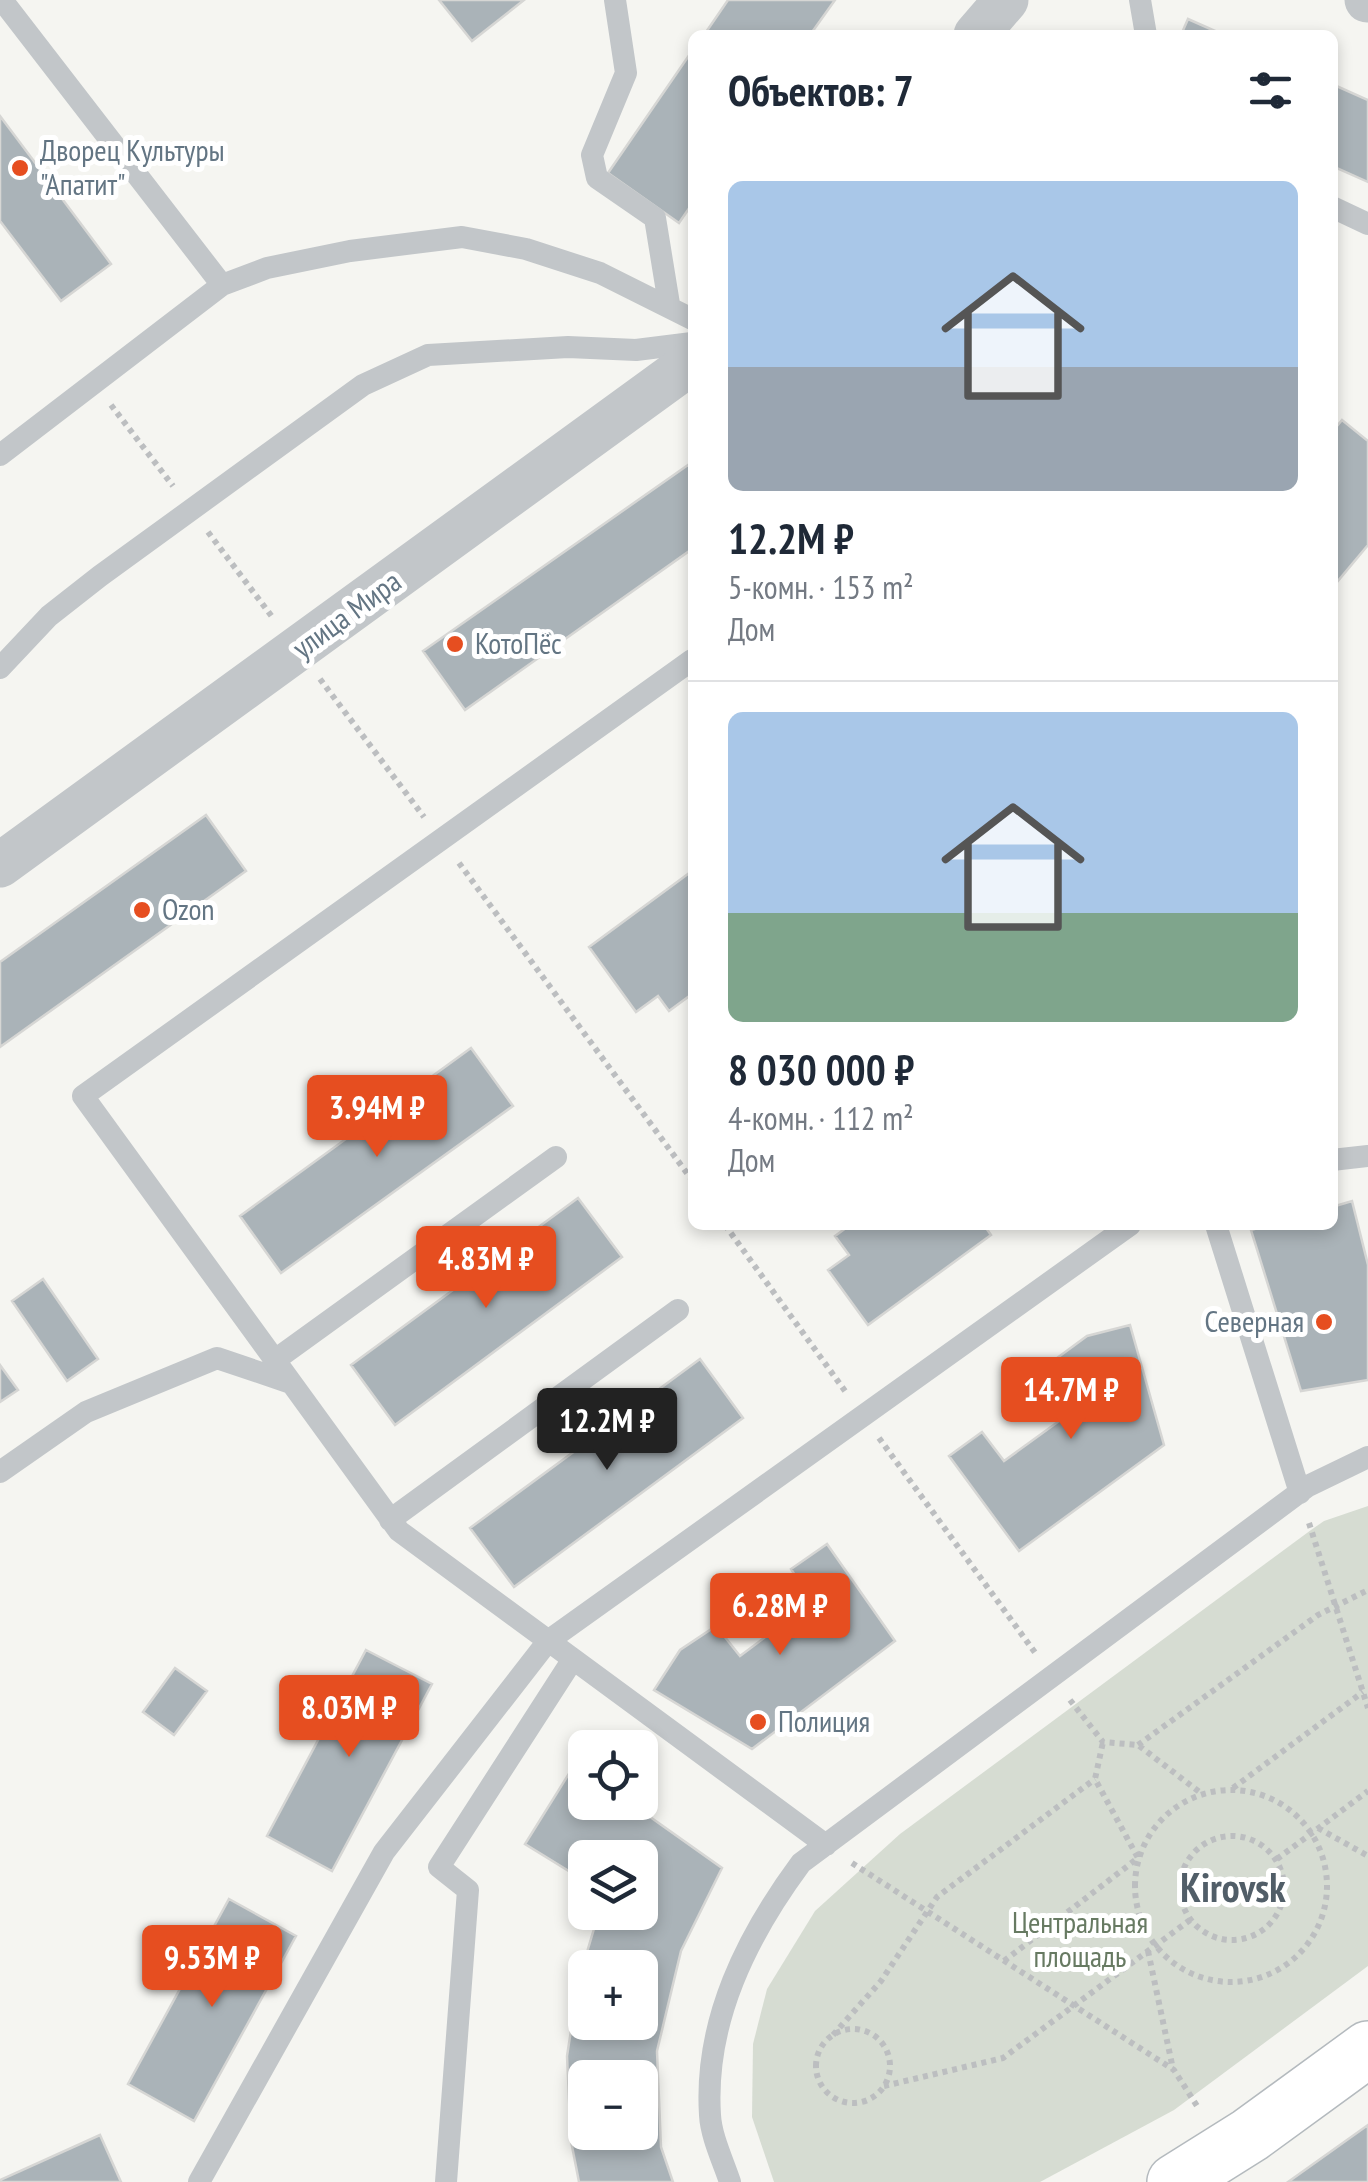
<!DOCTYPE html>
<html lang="ru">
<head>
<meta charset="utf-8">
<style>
  body { margin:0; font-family:"PT Sans Narrow",sans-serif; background:#f6f6f7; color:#1f2937; height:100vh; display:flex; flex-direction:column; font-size:38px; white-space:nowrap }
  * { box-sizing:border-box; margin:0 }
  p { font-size:32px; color:#747a83 }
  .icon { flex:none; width:55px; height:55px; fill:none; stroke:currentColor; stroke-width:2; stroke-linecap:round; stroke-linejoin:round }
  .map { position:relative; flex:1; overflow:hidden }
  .details { position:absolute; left:688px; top:30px; width:650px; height:1200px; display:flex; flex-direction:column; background:#fff; border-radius:15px; box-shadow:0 5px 15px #0003 }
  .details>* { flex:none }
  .fabs { position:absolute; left:568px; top:1730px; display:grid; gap:20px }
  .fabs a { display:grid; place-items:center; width:90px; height:90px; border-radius:15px; background:#fff; box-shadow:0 5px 15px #0003; font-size:50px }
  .price { position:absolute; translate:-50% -85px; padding:0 22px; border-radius:10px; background:#e64e20; color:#fff; font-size:32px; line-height:65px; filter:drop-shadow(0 2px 5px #0008) }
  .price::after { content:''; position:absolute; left:50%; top:60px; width:30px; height:22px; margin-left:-15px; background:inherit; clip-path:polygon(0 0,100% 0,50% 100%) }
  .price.active { background:#222; color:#fff }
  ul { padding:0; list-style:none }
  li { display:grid; align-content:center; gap:20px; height:530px; padding:0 40px }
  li+li { border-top:2px solid #e0e1e3 }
  li span { display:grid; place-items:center; height:310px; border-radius:15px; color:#555 }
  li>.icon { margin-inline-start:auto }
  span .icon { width:180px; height:180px; fill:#fffc; stroke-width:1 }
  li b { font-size:42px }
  h2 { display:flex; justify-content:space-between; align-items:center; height:120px; padding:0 40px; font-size:42px }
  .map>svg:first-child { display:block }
  .green { fill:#d6dcd2 }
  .building { fill:#aab3b8; stroke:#d6d6d4; stroke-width:2.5; fill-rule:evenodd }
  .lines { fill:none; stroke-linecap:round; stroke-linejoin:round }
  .secondary-casing { stroke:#b4babe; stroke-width:58 }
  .path { stroke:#bcbec0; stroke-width:6; stroke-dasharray:5 5; stroke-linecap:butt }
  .service { stroke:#c2c6c9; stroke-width:22 }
  .minor { stroke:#c2c6c9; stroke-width:45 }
  .secondary { stroke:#fff; stroke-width:55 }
  .poi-dot { fill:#e64e20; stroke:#fff; stroke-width:4 }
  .labels { text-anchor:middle; stroke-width:10; stroke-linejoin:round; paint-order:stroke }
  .poi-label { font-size:30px; fill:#637583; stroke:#fff; text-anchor:start }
  .street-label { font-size:30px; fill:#637583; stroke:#fff }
  .park-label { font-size:30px; fill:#677a62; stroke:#fff }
  .district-label { font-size:40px; font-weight:bold; fill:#515e68; stroke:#fff }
</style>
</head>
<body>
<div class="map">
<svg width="1368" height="2182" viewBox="0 0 1368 2182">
  <rect width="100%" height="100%" fill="#f5f5f1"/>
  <path class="green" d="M 1368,1506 L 1368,1966 L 1174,2110 L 1040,2182 L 774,2182 L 752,2117 L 753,2044 L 767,1989 L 815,1911 L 900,1834 L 1311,1530 L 1324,1521 Z"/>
  <path class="building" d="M 439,0 L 524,0 L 472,41 Z
    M 728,0 L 835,0 L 810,35 L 704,35 Z
    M 1188,19 L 1224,35 L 1181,35 Z
    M 692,51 L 692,204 L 679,223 L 608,173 Z
    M 1332,84 L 1368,100 L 1368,182 L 1332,166 Z
    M 0,116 L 111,264 L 61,301 L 0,221 Z
    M 1342,420 L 1368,441 L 1368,545 L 1332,588 L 1332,432 Z
    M 688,465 L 692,471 L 692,549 L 465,710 L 423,651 Z
    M 206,815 L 246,871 L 0,1047 L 0,962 Z
    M 692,871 L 692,994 L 669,1011 L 658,996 L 636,1012 L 589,947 Z
    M 471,1048 L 513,1106 L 281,1273 L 240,1216 Z
    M 578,1198 L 622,1257 L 395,1425 L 351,1365 Z
    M 1352,1201 L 1368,1265 L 1368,1380 L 1301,1391 L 1251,1230 L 1269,1225 L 1332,1225 L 1332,1207 Z
    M 850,1225 L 984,1225 L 991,1235 L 868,1325 L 828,1270 L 849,1255 L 835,1236 Z
    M 43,1279 L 98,1359 L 67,1381 L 12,1301 Z
    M 1130,1325 L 1164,1445 L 1019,1551 L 949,1456 L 982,1432 L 1004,1461 L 1084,1403 L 1053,1361 L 1087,1336 Z
    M 700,1359 L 743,1418 L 514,1587 L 470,1528 Z
    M 0,1365 L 18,1390 L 0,1402 Z
    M 827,1544 L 895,1641 L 752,1749 L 654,1690 L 680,1650 L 716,1626 L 740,1656 L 812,1602 L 791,1569 Z
    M 366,1650 L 432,1684 L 332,1871 L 267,1836 Z
    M 175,1668 L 207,1691 L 174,1735 L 143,1712 Z
    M 575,1764 L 585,1771 L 585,1802 L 629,1802 L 722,1868 L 681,1951 L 657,2051 L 661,2147 L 673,2182 L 579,2182 L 571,2141 L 567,2056 L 579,1979 L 599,1912 L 640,1912 L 640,1858 L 585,1858 L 585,1881 L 525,1844 ZM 585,1968 L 640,1968 L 640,2022 L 585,2022 ZM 585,2078 L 640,2078 L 640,2132 L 585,2132 Z
    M 229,1899 L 296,1936 L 194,2121 L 128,2084 Z
    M 1368,2125 L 1368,2182 L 1288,2182 Z
    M 100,2135 L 121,2182 L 0,2182 L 0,2180 Z"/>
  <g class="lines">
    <g class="secondary-casing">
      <path id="secondary" d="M 1175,2182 L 1250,2135 L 1368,2049"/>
    </g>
    <path class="path" d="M 111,405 L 173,486
      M 208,532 L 273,618
      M 320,679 L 424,817
      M 459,863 L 692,1180
      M 725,1225 L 845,1391
      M 879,1438 L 1036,1654
      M 1309,1523 L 1368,1708
      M 1070,1700 L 1103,1742 L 1138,1745 L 1202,1794
      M 1138,1745 L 1318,1615 L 1368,1590
      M 1233,1788 L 1363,1692
      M1135 1886a96 96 0 1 1 192 0a96 96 0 1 1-192 0Z
      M 1318,1828 L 1368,1856
      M1180 1888a52 52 0 1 1 104 0a52 52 0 1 1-104 0Z
      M 1277,1859 L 1368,1791
      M 852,1863 L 1174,2070 L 1199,2109
      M 1148,1951 L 1173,2069
      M 1004,1961 L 1138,1858 L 1095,1779 L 1103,1742
      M816 2066a37 37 0 1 1 74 0a37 37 0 1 1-74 0Z
      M 833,2035 L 881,1981 L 937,1897 L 1095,1779
      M 884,2086 L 1003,2058 L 1190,1920"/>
    <path class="service" d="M 2,0 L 222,285
      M 615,0 L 626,73 L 592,155 L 597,178 L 655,218 L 669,304
      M 1140,0 L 1146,35
      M 1332,207 L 1368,224
      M 0,455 L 222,285 L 267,268 L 350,251 L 462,237 L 526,249 L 600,273 L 692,319
      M 692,660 L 83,1096 L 399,1531 L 826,1845
      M 0,668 L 49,616 L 100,576 L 363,385 L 428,355 L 568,347 L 636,350 L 692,343
      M 1332,1160 L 1368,1156
      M 1216,1225 L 1300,1493
      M 275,1360 L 556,1157
      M 0,1472 L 86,1412 L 217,1358 L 291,1383
      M 390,1520 L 678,1310
      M 199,2182 L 384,1852 L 548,1641 L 1130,1225
      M 446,2182 L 468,1890 L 439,1867 L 573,1659
      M 730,2182 C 723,2161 711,2136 710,2115 C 704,2021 747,1936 801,1863 L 1308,1486 L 1368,1457"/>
    <path class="minor" d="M 1367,0 L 1368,0
      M 976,35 L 1006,0
      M 0,865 L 692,362"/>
    <use href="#secondary" class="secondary"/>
  </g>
  <g class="poi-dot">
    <circle cx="20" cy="168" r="10"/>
    <circle cx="455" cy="644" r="10"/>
    <circle cx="142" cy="910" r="10"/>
    <circle cx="1324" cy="1322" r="10"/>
    <circle cx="758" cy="1722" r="10"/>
  </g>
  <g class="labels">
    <g class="poi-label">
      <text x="40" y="161">Дворец Культуры<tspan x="40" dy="34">"Апатит"</tspan></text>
      <text x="475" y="654">КотоПёс</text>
      <text x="162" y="920">Ozon</text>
      <text x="1304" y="1332" text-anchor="end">Северная</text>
      <text x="778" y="1732">Полиция</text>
    </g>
    <g class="street-label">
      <text transform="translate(347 615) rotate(-36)" y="10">улица Мира</text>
    </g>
    <g class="park-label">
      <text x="1080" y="1933">Центральная<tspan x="1080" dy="34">площадь</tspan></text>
    </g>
    <g class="district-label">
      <text x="1233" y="1902">Kirovsk</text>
    </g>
  </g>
</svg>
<div class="fabs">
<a><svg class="icon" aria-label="locate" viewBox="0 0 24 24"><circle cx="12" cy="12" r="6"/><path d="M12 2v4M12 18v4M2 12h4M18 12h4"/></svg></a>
<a><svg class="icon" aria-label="layers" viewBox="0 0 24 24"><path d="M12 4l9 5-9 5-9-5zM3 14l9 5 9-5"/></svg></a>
<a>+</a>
<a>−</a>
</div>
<b class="price" style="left:377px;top:1160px">3.94M ₽</b>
<b class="price" style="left:486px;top:1311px">4.83M ₽</b>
<b class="price" style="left:1071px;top:1442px">14.7M ₽</b>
<b class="price active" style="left:607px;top:1473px">12.2M ₽</b>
<b class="price" style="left:780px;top:1658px">6.28M ₽</b>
<b class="price" style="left:349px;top:1760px">8.03M ₽</b>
<b class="price" style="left:212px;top:2010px">9.53M ₽</b>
<section class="details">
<h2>Объектов: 7<svg class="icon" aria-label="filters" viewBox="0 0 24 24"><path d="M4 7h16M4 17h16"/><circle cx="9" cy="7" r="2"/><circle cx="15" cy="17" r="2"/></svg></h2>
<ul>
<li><span style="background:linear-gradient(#a9c7e8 60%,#9aa5b1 0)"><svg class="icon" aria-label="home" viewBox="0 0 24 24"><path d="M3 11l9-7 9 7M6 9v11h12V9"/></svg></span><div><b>12.2M ₽</b><p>5-комн. · 153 m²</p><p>Дом</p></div></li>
<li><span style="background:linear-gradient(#a9c7e8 65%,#7fa58c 0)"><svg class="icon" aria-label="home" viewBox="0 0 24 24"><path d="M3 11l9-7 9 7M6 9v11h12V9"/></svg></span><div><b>8 030 000 ₽</b><p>4-комн. · 112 m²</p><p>Дом</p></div></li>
</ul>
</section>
</div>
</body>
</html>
